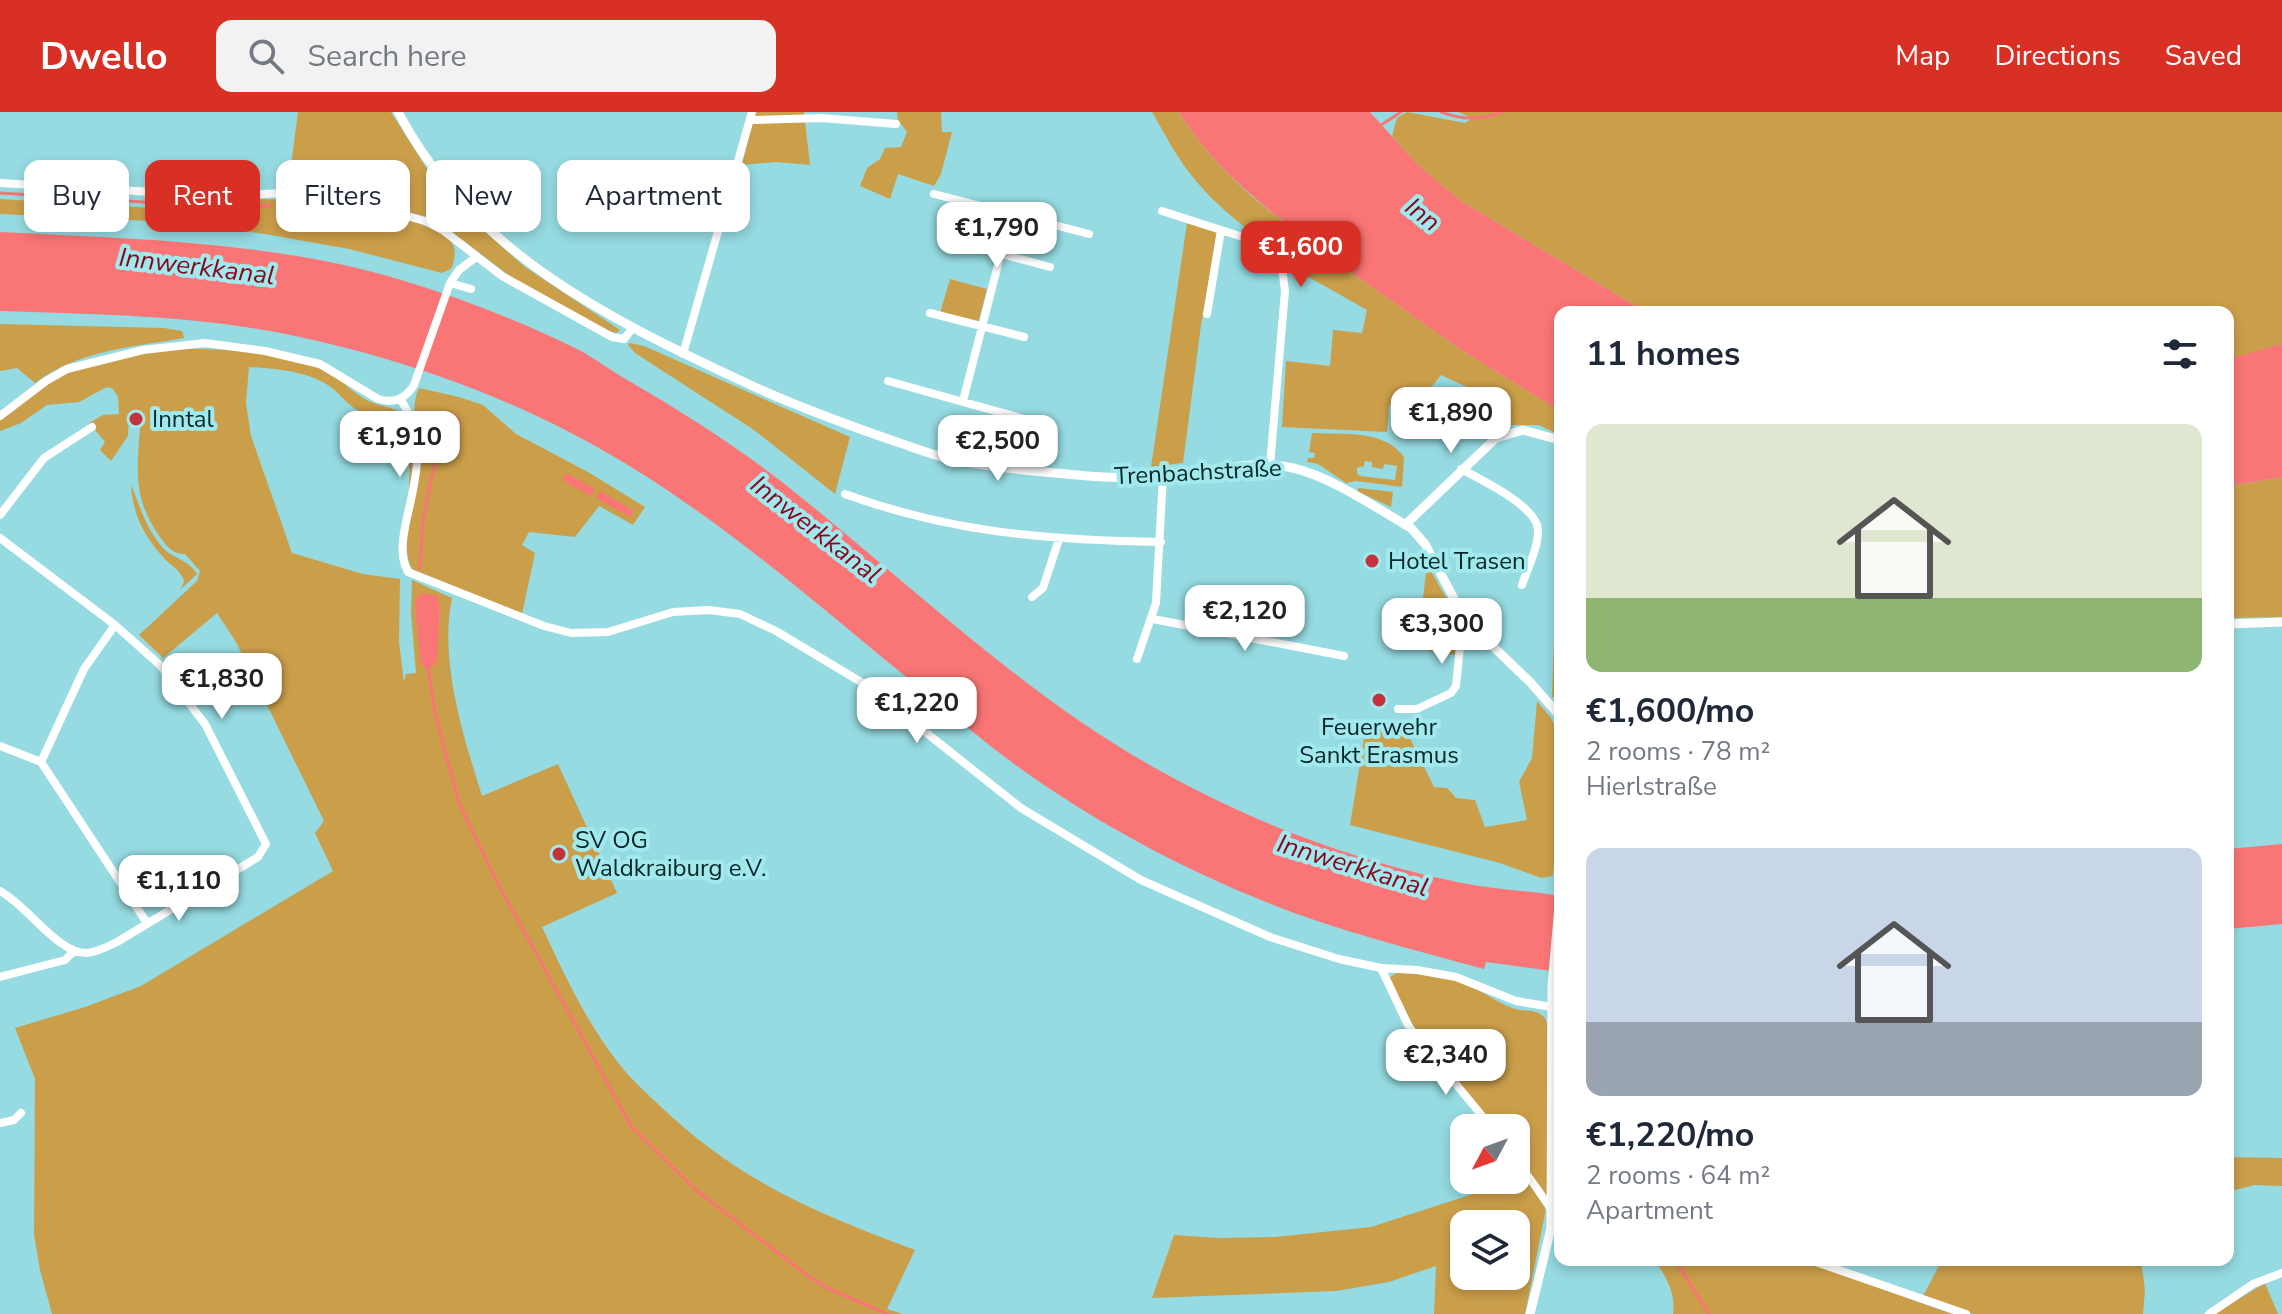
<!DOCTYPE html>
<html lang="en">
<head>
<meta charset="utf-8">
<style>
  body { margin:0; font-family:"Nunito Sans",sans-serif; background:#f2f2f3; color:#1f2937; height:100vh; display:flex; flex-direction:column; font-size:30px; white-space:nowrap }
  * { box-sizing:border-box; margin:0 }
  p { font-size:26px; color:#747a83 }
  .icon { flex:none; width:44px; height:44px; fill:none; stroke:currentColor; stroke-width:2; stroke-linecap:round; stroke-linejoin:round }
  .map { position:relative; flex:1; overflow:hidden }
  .sheet { position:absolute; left:1554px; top:194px; width:680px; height:960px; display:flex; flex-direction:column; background:#fff; border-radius:16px; box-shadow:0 4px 12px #0003 }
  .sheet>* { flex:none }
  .guide { position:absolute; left:24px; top:48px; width:760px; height:72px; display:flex; gap:16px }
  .needle { width:52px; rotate:229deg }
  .buttons { position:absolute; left:1450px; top:1002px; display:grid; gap:16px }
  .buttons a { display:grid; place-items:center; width:80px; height:80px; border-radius:16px; background:#fff; box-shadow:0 4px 12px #0003; font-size:40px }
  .price { position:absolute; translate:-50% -68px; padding:0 18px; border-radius:16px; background:#fff; color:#222; font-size:26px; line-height:52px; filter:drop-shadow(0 2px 4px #0008) }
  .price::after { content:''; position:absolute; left:50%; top:48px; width:24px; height:18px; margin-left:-12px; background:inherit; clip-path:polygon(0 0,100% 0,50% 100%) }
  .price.current { background:#d93025; color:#fff }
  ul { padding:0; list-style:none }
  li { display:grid; align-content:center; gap:16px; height:424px; padding:0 32px }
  li span { display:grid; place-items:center; height:248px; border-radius:16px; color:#555 }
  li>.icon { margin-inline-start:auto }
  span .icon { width:144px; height:144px; fill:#fffc; stroke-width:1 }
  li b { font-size:34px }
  h2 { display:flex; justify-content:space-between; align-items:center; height:96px; padding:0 32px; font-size:34px }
  .pill { padding:0 28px; border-radius:16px; background:#fff; box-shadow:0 4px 12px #0003; font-size:28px; line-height:72px }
  .pill.current { background:#d93025; color:#fff }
  header { display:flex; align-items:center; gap:48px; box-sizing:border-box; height:112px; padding:0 40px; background:#d93025; color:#fff }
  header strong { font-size:38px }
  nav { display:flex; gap:44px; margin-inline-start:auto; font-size:28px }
  .search { width:560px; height:72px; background:#f2f2f3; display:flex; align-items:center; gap:20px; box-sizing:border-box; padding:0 28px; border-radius:16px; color:#747a83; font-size:30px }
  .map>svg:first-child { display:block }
  .green { fill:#cb9f4a; fill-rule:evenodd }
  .water { fill:#fa7575 }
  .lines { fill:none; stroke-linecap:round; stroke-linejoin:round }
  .stream { stroke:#fa7575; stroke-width:3 }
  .minor { stroke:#fff; stroke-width:8 }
  .tertiary { stroke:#fff; stroke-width:9 }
  .poi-dot { fill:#c3333d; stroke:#a2e9ee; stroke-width:3 }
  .labels { text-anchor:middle; stroke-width:8; stroke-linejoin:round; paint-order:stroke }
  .poi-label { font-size:24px; fill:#082729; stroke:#a2e9ee; text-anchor:start }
  .street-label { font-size:24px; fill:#082729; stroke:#a2e9ee }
  .water-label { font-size:26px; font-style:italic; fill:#87071d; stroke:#a2e9ee }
</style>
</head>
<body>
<header>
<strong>Dwello</strong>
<div class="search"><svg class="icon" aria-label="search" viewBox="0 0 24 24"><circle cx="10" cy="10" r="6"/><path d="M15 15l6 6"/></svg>Search here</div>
<nav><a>Map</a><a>Directions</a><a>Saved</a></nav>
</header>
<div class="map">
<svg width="2282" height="1202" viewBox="0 0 2282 1202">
  <rect width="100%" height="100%" fill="#95dbe1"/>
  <path class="green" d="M 298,0 L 391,0 L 427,57 L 460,98 L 525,155 L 620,218 L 616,221 L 609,219 L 515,168 L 435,107 L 365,89 L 288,77 Z
    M 755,0 L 804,0 L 810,53 L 777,50 L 742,53 Z
    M 897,0 L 941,0 L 942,20 L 952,20 L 941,62 L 934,74 L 898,62 L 890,87 L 860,74 L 867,56 L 880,47 L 885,36 L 901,35 L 907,20 L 898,8 Z
    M 1152,0 L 1179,0 C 1204,41 1239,76 1278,105 C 1290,115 1301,118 1311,132 L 1460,237 L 1560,299 L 1560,323 L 1539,313 L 1506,313 L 1486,284 L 1441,263 L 1416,294 L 1389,294 L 1387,320 L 1282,315 L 1286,249 L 1330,254 L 1333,218 L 1362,221 L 1367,198 L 1298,159 C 1283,155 1276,142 1265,132 C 1241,112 1216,93 1196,69 C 1178,48 1166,24 1152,0 Z
    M 1407,0 L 1465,11 L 1472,6 L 1458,0 L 2282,0 L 2282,232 L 2234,246 L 2228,245 L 2228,200 L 1646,200 L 1461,89 L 1417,52 L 1392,24 L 1397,6 Z
    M 0,87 L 171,97 L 227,104 L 231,92 L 239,87 C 299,87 359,90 417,111 C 428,115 441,119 450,128 C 457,136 455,148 451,157 L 442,161 L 349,137 L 265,122 L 170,110 L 0,102 Z
    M 1187,111 L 1219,120 L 1201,213 L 1183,351 L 1151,355 Z
    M 950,167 L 987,177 L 978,211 L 940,201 Z
    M 0,212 L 164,216 L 182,219 L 184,226 C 132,235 79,238 35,271 L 17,256 L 0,259 Z
    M 630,231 L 644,234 L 850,325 L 835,382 L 754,318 L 635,241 L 628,233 Z
    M 178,236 C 226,238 281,238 325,259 C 342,267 354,283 371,290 C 385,296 401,295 409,310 C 420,332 412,360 409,383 C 409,363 412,333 400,316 C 394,305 371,306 361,300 C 349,295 342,284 332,276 C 309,259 277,257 249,255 L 246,291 L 251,324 L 292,441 L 363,462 L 400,467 L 399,530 L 404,570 L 406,562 L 416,561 L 411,501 L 412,468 L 452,486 C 439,548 463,623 482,684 L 558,652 L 617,781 L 542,815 C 564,862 587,912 620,953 C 631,967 645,980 658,992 C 738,1069 814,1100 915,1138 L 887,1197 L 903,1202 L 52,1202 L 40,1158 L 34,1123 L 35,967 L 15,916 L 85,895 L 141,874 L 333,759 L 315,721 L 324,709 L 236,530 L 217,501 L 163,546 L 139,523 L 197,469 L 200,459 L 185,442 C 173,442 167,435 160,425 C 130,383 138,352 141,303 L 135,300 L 129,305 L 128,324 L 111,349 L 100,338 L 105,330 L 89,311 L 103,303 L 119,302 L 118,285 L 113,277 L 107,275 L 79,290 L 47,293 L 21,311 L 0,319 L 0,308 C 18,295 37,278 56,267 C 88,249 142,240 178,236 ZM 415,496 L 440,496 L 439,511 L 417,512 Z
    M 419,276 L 459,285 L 483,293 L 516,322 L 588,360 L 645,395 L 633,413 L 599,394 L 575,425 L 529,420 L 522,433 L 535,441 L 522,502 L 415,460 C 395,439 417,384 420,356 C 423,330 407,300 419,276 Z
    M 1312,321 C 1344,323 1384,317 1404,345 L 1402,375 L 1356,369 L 1346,371 L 1318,352 L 1307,350 L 1308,346 L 1314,346 L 1315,341 L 1309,340 ZM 1365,349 L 1372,350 L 1372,355 L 1383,357 L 1384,352 L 1397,354 L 1395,368 L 1360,364 L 1357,361 L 1357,356 L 1364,354 Z
    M 2282,365 L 2282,505 L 2228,506 L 2228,374 Z
    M 131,372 C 139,394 147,417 162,435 C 173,447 188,447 197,462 L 180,478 C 183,473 185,471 183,466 C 180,458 170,453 165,447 C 145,426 132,402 131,372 Z
    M 1359,376 L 1393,380 L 1391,395 L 1357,379 Z
    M 1427,452 L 1458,507 L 1455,543 L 1417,537 Z
    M 1556,463 L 1560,463 L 1560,585 L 1552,585 Z
    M 1537,589 L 1551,606 L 1560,626 L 1560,682 L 1553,764 L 1541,766 L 1500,751 L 1350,713 L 1367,608 L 1404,614 L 1434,675 L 1447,676 L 1456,686 L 1475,688 L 1485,715 L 1527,708 L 1519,670 L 1532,646 Z
    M 1397,861 C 1424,861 1451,864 1476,877 C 1488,883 1502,893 1515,897 C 1528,900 1542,896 1547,911 L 1547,1087 L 1516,1043 L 1516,1016 L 1495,1016 L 1418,922 L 1389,870 L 1390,865 Z
    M 2228,1045 L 2282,1046 L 2282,1074 L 2254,1073 L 2228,1080 Z
    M 1524,1063 L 1545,1096 L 1545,1102 L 1525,1202 L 1434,1202 L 1436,1154 L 1389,1170 L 1336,1179 L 1152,1186 L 1174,1123 L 1219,1126 L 1275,1125 L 1371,1115 L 1516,1068 ZM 1464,1112 L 1516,1112 L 1516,1164 L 1464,1164 Z
    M 1655,1148 L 1801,1148 L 1952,1202 L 1673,1202 C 1676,1181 1666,1165 1655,1148 Z
    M 1942,1148 L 2141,1148 L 2145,1178 L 2143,1202 L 1973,1202 L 1923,1184 Z
    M 2265,1171 L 2278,1202 L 2214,1202 Z"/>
  <path class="water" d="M 1179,0 L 1370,0 L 1417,52 L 1461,89 L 1646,200 L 1560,200 L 1560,299 L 1460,237 L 1311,132 C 1300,117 1286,112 1273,101 C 1235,70 1205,42 1179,0 Z
    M 0,120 C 133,127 269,129 398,167 C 458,185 520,209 577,237 C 595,246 611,259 629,269 C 682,300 733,332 782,370 C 882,449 976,538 1081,610 C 1191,685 1318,740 1448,768 C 1485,777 1523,778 1560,784 L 1560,860 L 1486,850 L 1484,857 C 1409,836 1333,818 1261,788 C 1187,758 1114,720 1047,675 C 1003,646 963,612 922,578 C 810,487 702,389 573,322 C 478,272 364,235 258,217 C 173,203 86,202 0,199 Z
    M 2282,232 L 2282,365 L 2228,374 L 2228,247 Z
    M 566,361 L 595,377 L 591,384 L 562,368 Z
    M 600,379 L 634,399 L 630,405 L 596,386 Z
    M 423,481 L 437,484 L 440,496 L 437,550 L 428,558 L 421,552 L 415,496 L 416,486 Z
    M 2282,732 L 2282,812 L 2228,817 L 2228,737 Z"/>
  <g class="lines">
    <path class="stream" d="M 1441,0 C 1463,8 1480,8 1502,0
      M 1381,13 L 1401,0
      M 0,81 L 222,95 L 272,94
      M 284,96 C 307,98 330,106 353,112
      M 420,457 L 423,408 L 435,350 L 459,313 L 458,308 L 452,302
      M 428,554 L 435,602 L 459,691 L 498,772 L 631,1014 L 696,1078 L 803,1160 L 827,1176 L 887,1202
      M 1675,1148 L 1709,1202"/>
    <path class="minor" d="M 751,8 L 821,6 L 896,12
      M 0,71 L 220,84 L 284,81 L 328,85 L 369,94 L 425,109 L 444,119 L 502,164 L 612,225 L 624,227 L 632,217
      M 934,82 L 1089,122
      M 1162,99 L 1252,128 L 1272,144 L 1282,157 L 1285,179 L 1270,353
      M 953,129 L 1050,155
      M 450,171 L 471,177
      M 930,201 L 1024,225
      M 1207,202 L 1221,118
      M 683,242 L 752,0
      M 888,269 L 1035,310 L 1037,316 L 1028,357
      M 400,287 C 445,350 385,420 408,460 L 544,514 L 571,521 L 608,520 L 673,500 L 709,498 L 740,502 L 776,519 L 866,573 L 1021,696 L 1141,768 L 1270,825 L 1339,847 L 1381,856 L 1409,915 L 1492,1016
      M 963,289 L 1011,102
      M 0,304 L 46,269 L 67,257 L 143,238 L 205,231 L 265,239 L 320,252 L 378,287 C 394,292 406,286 414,273 L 450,171 L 459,158 L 476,145
      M 1461,357 C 1480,367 1537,394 1538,418 C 1538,437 1528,455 1522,473
      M 845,382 C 952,421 1048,428 1161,430
      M 0,403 L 44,346 L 92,315
      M 0,426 L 115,513 L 160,553 L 205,612 L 266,732 L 258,745 L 117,830 C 107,835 97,840 87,841 C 58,842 27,793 0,779
      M 1032,485 L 1043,476 L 1059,427
      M 1153,507 L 1344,544
      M 115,513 L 84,557 L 41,650 L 147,811
      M 1137,547 L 1156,491 L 1163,364
      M 1398,597 L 1417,597 L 1451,581 L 1456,574 L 1461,525 L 1470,511
      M 0,634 L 41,650
      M 1381,856 L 1417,858 L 1456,865 L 1516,889 L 1552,895
      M 0,865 L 65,848 L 74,839
      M 0,1011 L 14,1008 L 21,1001
      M 1516,1047 L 1552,1098
      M 1810,1148 L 1966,1202
      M 2209,1202 L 2253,1172 L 2282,1161"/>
    <path class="tertiary" d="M 398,0 C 472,140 605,205 742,269 C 792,293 842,311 894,329 C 913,335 931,343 951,347 C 992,356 1035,359 1077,363 C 1109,366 1142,367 1173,363 C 1212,359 1254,347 1293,356 C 1332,365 1376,396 1411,416 L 1425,432 L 1460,498 L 1476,518 L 1530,570 L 1560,604
      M 1405,413 L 1496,326 L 1523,318 L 1560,328
      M 2228,512 L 2282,510
      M 1530,1202 L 1551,1116 L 1552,874 L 1560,782"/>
  </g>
  <g class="poi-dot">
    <circle cx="136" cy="307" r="8"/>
    <circle cx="1372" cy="449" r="8"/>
    <circle cx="1379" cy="588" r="8"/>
    <circle cx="559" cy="742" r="8"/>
  </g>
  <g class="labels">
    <g class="poi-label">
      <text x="152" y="315">Inntal</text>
      <text x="1388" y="457">Hotel Trasen</text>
      <text x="1379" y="623" text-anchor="middle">Feuerwehr<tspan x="1379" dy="28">Sankt Erasmus</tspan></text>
      <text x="575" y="736">SV OG<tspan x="575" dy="28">Waldkraiburg e.V.</tspan></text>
    </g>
    <g class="street-label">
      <text transform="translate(1198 360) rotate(-3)" y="8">Trenbachstraße</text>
    </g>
    <g class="water-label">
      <text transform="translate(1423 102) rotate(38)" y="9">Inn</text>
      <text transform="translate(197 154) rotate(7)" y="9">Innwerkkanal</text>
      <text transform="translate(816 417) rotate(38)" y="9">Innwerkkanal</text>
      <text transform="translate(1353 753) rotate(17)" y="9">Innwerkkanal</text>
    </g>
  </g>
</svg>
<div class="buttons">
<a><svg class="needle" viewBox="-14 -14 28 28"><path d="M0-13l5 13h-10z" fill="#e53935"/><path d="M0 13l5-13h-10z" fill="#747a83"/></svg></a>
<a><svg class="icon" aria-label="layers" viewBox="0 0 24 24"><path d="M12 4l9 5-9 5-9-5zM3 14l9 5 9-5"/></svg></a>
</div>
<b class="price" style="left:997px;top:158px">€1,790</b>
<b class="price current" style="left:1301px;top:177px">€1,600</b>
<b class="price" style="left:1451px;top:343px">€1,890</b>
<b class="price" style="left:400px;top:367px">€1,910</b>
<b class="price" style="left:998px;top:371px">€2,500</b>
<b class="price" style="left:1245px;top:541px">€2,120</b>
<b class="price" style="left:1442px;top:554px">€3,300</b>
<b class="price" style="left:222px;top:609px">€1,830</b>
<b class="price" style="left:917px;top:633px">€1,220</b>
<b class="price" style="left:179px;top:811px">€1,110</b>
<b class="price" style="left:1446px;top:985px">€2,340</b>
<div class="guide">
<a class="pill">Buy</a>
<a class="pill current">Rent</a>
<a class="pill">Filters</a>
<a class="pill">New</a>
<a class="pill">Apartment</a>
</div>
<section class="sheet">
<h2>11 homes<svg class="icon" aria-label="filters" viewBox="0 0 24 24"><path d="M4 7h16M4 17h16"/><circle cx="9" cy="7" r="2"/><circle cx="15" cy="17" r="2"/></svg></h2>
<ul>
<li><span style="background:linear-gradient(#dfe7d0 70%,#8fb573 0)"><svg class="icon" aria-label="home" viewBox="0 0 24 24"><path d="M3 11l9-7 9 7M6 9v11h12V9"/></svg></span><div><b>€1,600/mo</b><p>2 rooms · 78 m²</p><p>Hierlstraße</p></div></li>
<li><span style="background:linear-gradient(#c9d6e8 70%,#9aa5b1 0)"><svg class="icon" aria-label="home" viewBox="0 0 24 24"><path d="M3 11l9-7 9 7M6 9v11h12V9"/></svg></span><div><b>€1,220/mo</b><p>2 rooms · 64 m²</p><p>Apartment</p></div></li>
</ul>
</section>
</div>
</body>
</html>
